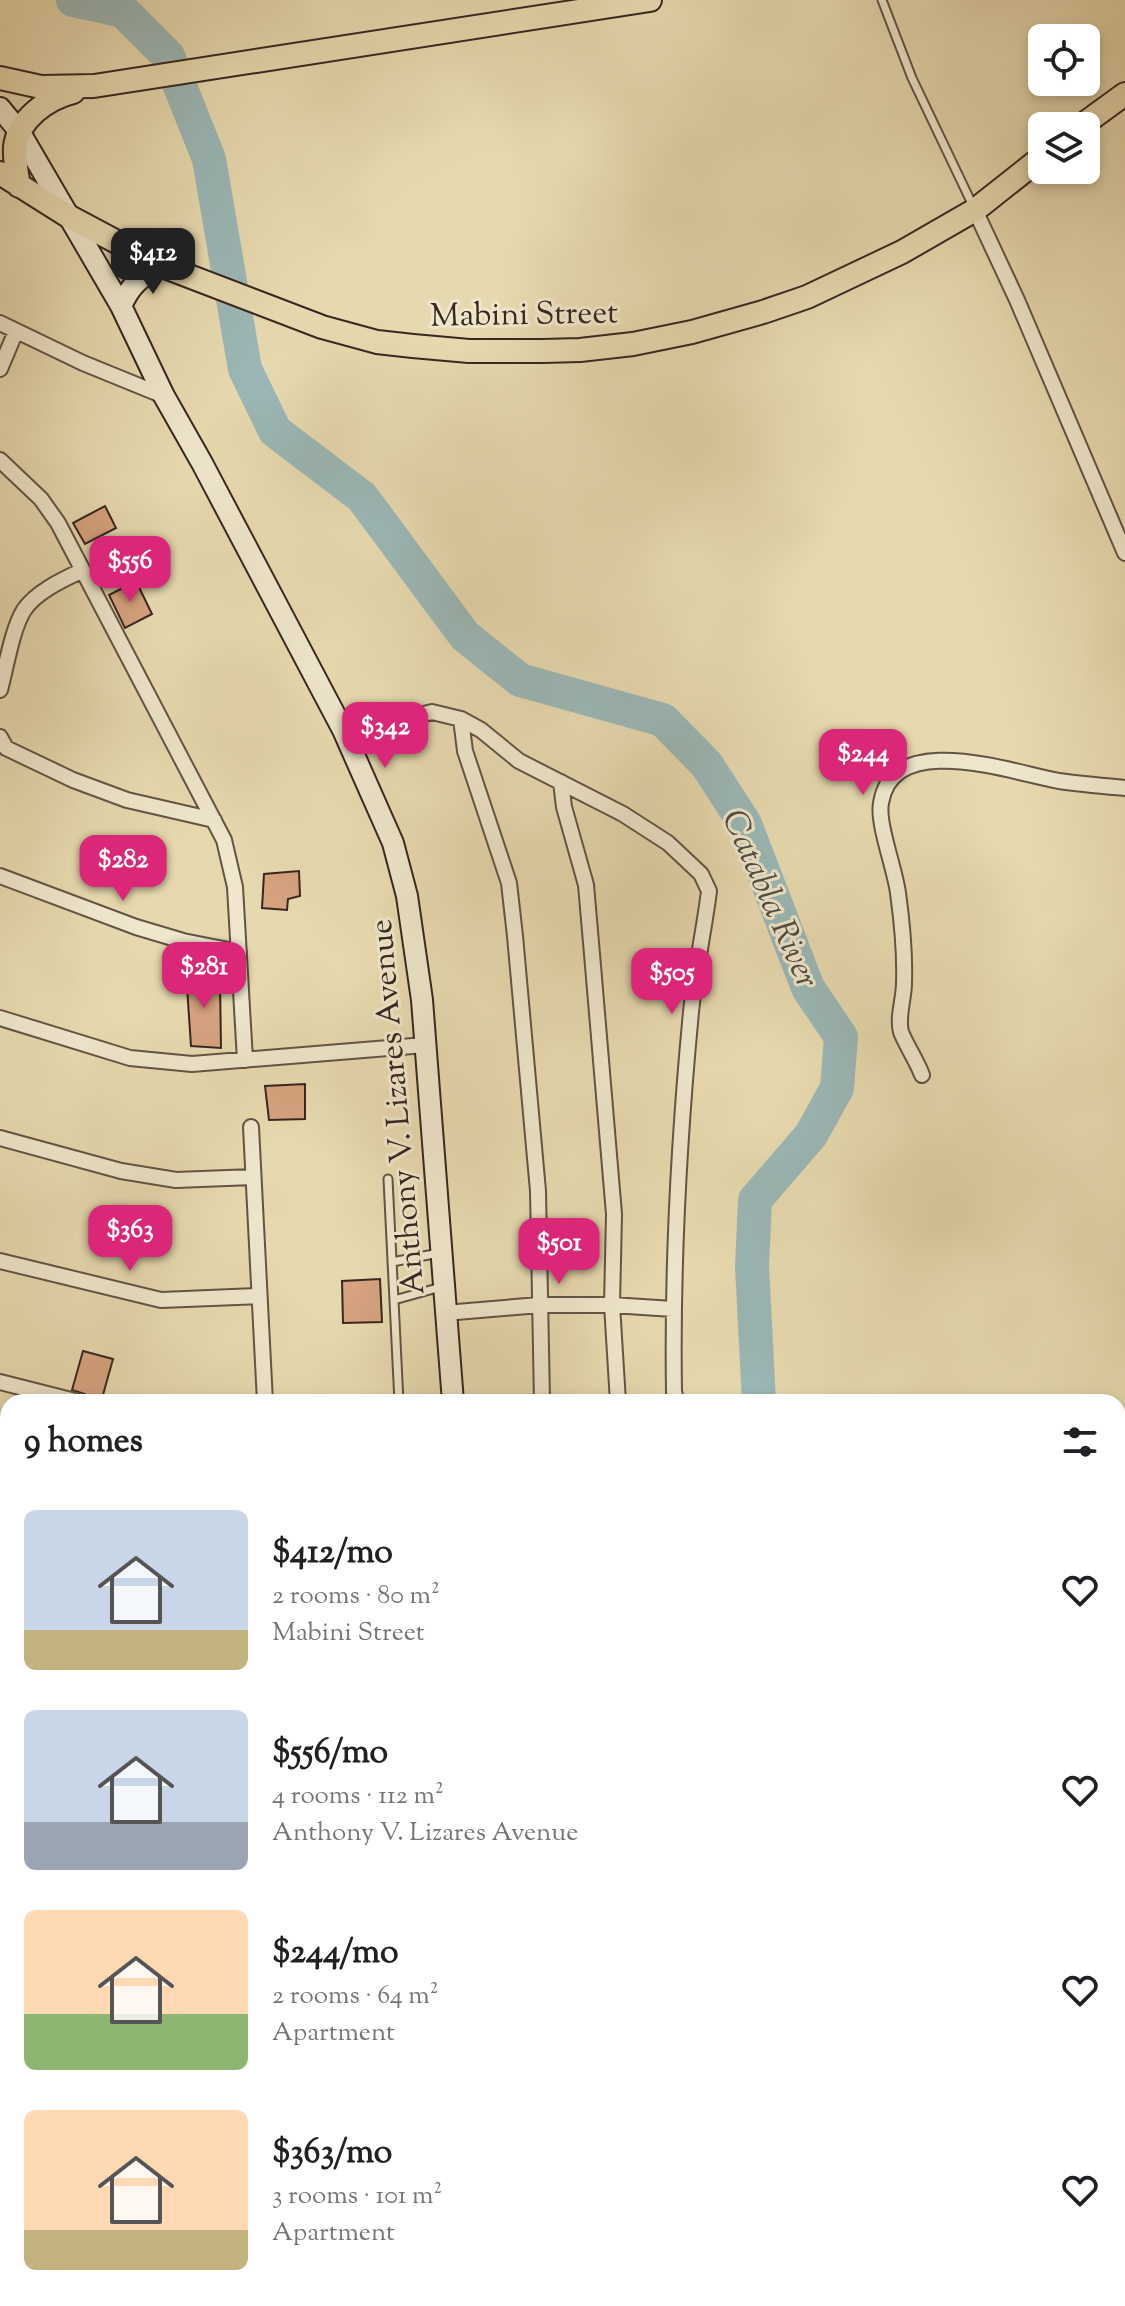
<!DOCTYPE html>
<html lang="en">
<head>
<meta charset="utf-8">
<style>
  body { margin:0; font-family:"Sorts Mill Goudy",serif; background:#f2f2f2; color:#202124; height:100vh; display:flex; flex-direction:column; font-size:30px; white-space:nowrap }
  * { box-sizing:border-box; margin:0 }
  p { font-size:26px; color:#757577 }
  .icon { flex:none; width:44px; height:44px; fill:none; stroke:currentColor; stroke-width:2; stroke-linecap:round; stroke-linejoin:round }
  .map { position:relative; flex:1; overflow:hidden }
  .sheet { position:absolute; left:0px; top:1394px; width:1126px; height:912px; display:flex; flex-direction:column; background:#fff; border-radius:24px 24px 0 0; box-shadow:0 4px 12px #0003 }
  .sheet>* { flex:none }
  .fabs { position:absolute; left:1028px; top:24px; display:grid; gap:16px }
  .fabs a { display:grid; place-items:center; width:72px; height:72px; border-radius:12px; background:#fff; box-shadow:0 4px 12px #0003; font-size:40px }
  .price { position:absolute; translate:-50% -68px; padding:0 18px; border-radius:16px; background:#db2777; color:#fff; font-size:26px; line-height:52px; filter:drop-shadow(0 2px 4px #0008) }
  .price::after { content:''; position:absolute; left:50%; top:48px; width:24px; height:18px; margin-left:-12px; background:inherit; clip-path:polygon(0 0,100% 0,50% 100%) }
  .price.current { background:#222; color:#fff }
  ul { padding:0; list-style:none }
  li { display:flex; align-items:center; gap:24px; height:200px; padding:0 24px }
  li span { display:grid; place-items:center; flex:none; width:224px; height:160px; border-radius:12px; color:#555 }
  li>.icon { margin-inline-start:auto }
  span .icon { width:96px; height:96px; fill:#fffc; stroke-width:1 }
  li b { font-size:34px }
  h2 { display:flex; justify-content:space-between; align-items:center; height:96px; padding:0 24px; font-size:34px }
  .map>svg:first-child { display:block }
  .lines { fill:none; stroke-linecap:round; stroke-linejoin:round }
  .river { stroke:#9bb7b6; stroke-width:34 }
  .building { fill:#d6a27f; stroke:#362720; stroke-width:2 }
  .lane-casing { stroke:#625444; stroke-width:11 }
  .street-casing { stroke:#625444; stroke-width:18 }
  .secondary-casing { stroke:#362720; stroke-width:24 }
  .primary-casing { stroke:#362720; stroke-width:26 }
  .lane { stroke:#efe6cb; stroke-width:7 }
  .street { stroke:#efe6cb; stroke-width:14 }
  .secondary { stroke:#efe6cb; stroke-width:20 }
  .primary { stroke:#e7d9af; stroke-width:22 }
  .labels { text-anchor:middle; stroke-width:6; stroke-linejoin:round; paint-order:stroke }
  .street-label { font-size:32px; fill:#362720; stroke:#efe6cb }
  .water-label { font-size:34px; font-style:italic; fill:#4f4b46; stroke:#efe6cb }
</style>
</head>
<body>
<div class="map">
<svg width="1125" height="2306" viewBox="0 0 1125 2306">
  <rect width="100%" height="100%" fill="#e7d9af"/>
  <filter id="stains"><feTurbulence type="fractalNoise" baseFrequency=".0025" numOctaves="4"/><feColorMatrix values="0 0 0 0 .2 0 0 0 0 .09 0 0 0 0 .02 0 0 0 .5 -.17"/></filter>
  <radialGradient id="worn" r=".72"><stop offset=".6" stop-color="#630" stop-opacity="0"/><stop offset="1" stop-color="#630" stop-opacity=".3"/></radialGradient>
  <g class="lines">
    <path class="river" d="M 73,0 L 123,11 L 168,56 L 209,159 L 245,369 L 275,431 L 362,497 L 465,636 L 520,680 L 663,720 L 707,765 L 745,824 L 808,988 L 841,1037 L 837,1088 L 811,1135 L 755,1200 L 752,1266 L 759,1402
      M 1116,2298 L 1118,2306"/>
  </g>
  <path class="building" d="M 105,506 L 116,528 L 85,544 L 73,523 Z
    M 136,581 L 152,614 L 125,628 L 109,595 Z
    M 299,871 L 300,896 L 288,899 L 287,910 L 262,908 L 264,874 Z
    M 205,971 L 206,980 L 220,981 L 221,1048 L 191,1046 L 186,972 Z
    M 305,1084 L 305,1119 L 269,1120 L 265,1086 Z
    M 380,1279 L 382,1322 L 343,1323 L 342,1281 Z
    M 83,1351 L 113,1359 L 101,1402 L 89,1399 L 85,1394 L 72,1390 Z"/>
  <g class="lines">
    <g class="lane-casing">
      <path id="lane" d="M 882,0 L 912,78 L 974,208
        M 388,1179 L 399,1402
        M 392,1262 L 439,1253
        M 394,1300 L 441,1287"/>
    </g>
    <g class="street-casing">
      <path id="street" d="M 975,210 L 1017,300 L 1125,553
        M 0,323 L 83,363 L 164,396
        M 0,369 L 16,331
        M 0,460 L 41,499 L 58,523 L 224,840 L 235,887 L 245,1060
        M 0,690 C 6,668 12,629 24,610 C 36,592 62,580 81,571
        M 461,719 L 465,751 L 509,883 L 515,936 L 538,1191 L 542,1402
        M 345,734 L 432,712 L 461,719 L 481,730 L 519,761 L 623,814 L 668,843 L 701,874 L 709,891 C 704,931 695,971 691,1012 C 679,1138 672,1265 674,1392 L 677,1402
        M 0,737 L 6,748 L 73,780 L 127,800 L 214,820
        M 561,782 L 564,807 L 586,885 L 592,954 L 614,1214 L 612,1305 L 618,1402
        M 0,876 L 136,927 L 183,941 L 239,952
        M 0,1018 L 130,1058 L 192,1064 L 425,1045
        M 922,1075 C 917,1061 906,1045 901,1032 C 897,1017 904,999 904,983 C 905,954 902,922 898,893 C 895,869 877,823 881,803 C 893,729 1013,773 1059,781 C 1080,784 1103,786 1125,788
        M 251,1127 L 265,1402
        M 0,1138 L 121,1171 L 176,1180 L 253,1177
        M 0,1261 L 161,1300 L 259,1296
        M 445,1313 L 539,1305 L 612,1305 L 673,1309
        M 0,1382 L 79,1402
        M 0,1501 L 8,1503
        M 0,1589 L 8,1591
        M 0,1818 L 8,1788
        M 0,2197 L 8,2170
        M 364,2298 L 365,2306
        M 480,2298 L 481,2306
        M 608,2298 L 609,2306
        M 821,2298 L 832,2306
        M 1010,2298 L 1013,2306"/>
    </g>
    <g class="secondary-casing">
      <path id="secondary" d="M 0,108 L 19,131 L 121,306 L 164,396 L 202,463 L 343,730 L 393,843 L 407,896 L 422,1000 L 453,1402
        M 121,306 C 131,284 140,278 160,265
        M 525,2298 L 525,2306"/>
    </g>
    <g class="primary-casing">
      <path id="primary" d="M 0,78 L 41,87 L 94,86 L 650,0
        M 1081,126 L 1125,94
        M 0,173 L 68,216 L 160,265 L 322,327 L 377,342 L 413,346 L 469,351 L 543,351 L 580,350 L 633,344 L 692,332 L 763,312 L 807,297 L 902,252 L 975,210 L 1042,157
        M 19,186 C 17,174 14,159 15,147 C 18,119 48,98 73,92"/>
    </g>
    <use href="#lane" class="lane"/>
    <use href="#street" class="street"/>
    <use href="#secondary" class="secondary"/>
    <use href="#primary" class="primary"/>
  </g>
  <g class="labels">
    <g class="street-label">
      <text transform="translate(524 313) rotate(-1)" y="11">Mabini Street</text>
      <text transform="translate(396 1107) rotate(-95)" y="11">Anthony V. Lizares Avenue</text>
    </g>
    <g class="water-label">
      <text transform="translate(772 898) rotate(66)" y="12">Catabla River</text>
    </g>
  </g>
  <rect width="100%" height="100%" filter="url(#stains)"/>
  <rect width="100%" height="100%" fill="url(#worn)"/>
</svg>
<div class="fabs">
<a><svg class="icon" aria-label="locate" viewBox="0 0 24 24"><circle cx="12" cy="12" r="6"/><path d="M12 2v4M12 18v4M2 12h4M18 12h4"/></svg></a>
<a><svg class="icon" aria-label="layers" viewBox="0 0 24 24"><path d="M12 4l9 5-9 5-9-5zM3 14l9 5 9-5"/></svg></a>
</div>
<b class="price current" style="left:153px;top:296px">$412</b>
<b class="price" style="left:130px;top:604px">$556</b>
<b class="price" style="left:385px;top:770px">$342</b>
<b class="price" style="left:863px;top:797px">$244</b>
<b class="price" style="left:123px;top:903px">$282</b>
<b class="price" style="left:204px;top:1010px">$281</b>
<b class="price" style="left:672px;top:1016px">$505</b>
<b class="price" style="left:130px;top:1273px">$363</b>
<b class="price" style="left:559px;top:1286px">$501</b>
<section class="sheet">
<h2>9 homes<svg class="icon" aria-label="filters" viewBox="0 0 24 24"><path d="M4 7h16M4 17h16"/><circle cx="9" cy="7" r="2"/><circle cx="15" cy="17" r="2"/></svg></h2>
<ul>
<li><span style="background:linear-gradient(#c9d6e8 75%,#c2b280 0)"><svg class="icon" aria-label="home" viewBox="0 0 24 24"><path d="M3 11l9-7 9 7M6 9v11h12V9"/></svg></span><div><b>$412/mo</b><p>2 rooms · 80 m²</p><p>Mabini Street</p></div><svg class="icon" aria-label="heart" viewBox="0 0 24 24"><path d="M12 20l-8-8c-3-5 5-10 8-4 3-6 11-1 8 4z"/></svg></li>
<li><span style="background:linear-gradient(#c9d6e8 70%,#9aa5b1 0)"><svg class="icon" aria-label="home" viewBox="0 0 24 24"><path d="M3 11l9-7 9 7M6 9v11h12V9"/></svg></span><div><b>$556/mo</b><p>4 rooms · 112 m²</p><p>Anthony V. Lizares Avenue</p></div><svg class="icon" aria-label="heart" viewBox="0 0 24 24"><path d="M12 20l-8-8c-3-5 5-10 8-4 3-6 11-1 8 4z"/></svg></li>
<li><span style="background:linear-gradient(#ffd9b3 65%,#8fb573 0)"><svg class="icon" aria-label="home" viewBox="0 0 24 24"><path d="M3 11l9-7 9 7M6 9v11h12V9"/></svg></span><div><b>$244/mo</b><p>2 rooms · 64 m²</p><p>Apartment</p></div><svg class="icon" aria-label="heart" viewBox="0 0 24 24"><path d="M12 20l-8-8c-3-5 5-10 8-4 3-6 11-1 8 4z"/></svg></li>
<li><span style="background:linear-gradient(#ffd9b3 75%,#c2b280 0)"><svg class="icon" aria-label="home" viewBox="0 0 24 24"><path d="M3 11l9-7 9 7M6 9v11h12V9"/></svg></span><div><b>$363/mo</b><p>3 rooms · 101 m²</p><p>Apartment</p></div><svg class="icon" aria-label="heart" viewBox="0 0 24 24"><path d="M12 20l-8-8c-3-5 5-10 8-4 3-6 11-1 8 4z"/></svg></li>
</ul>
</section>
</div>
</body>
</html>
